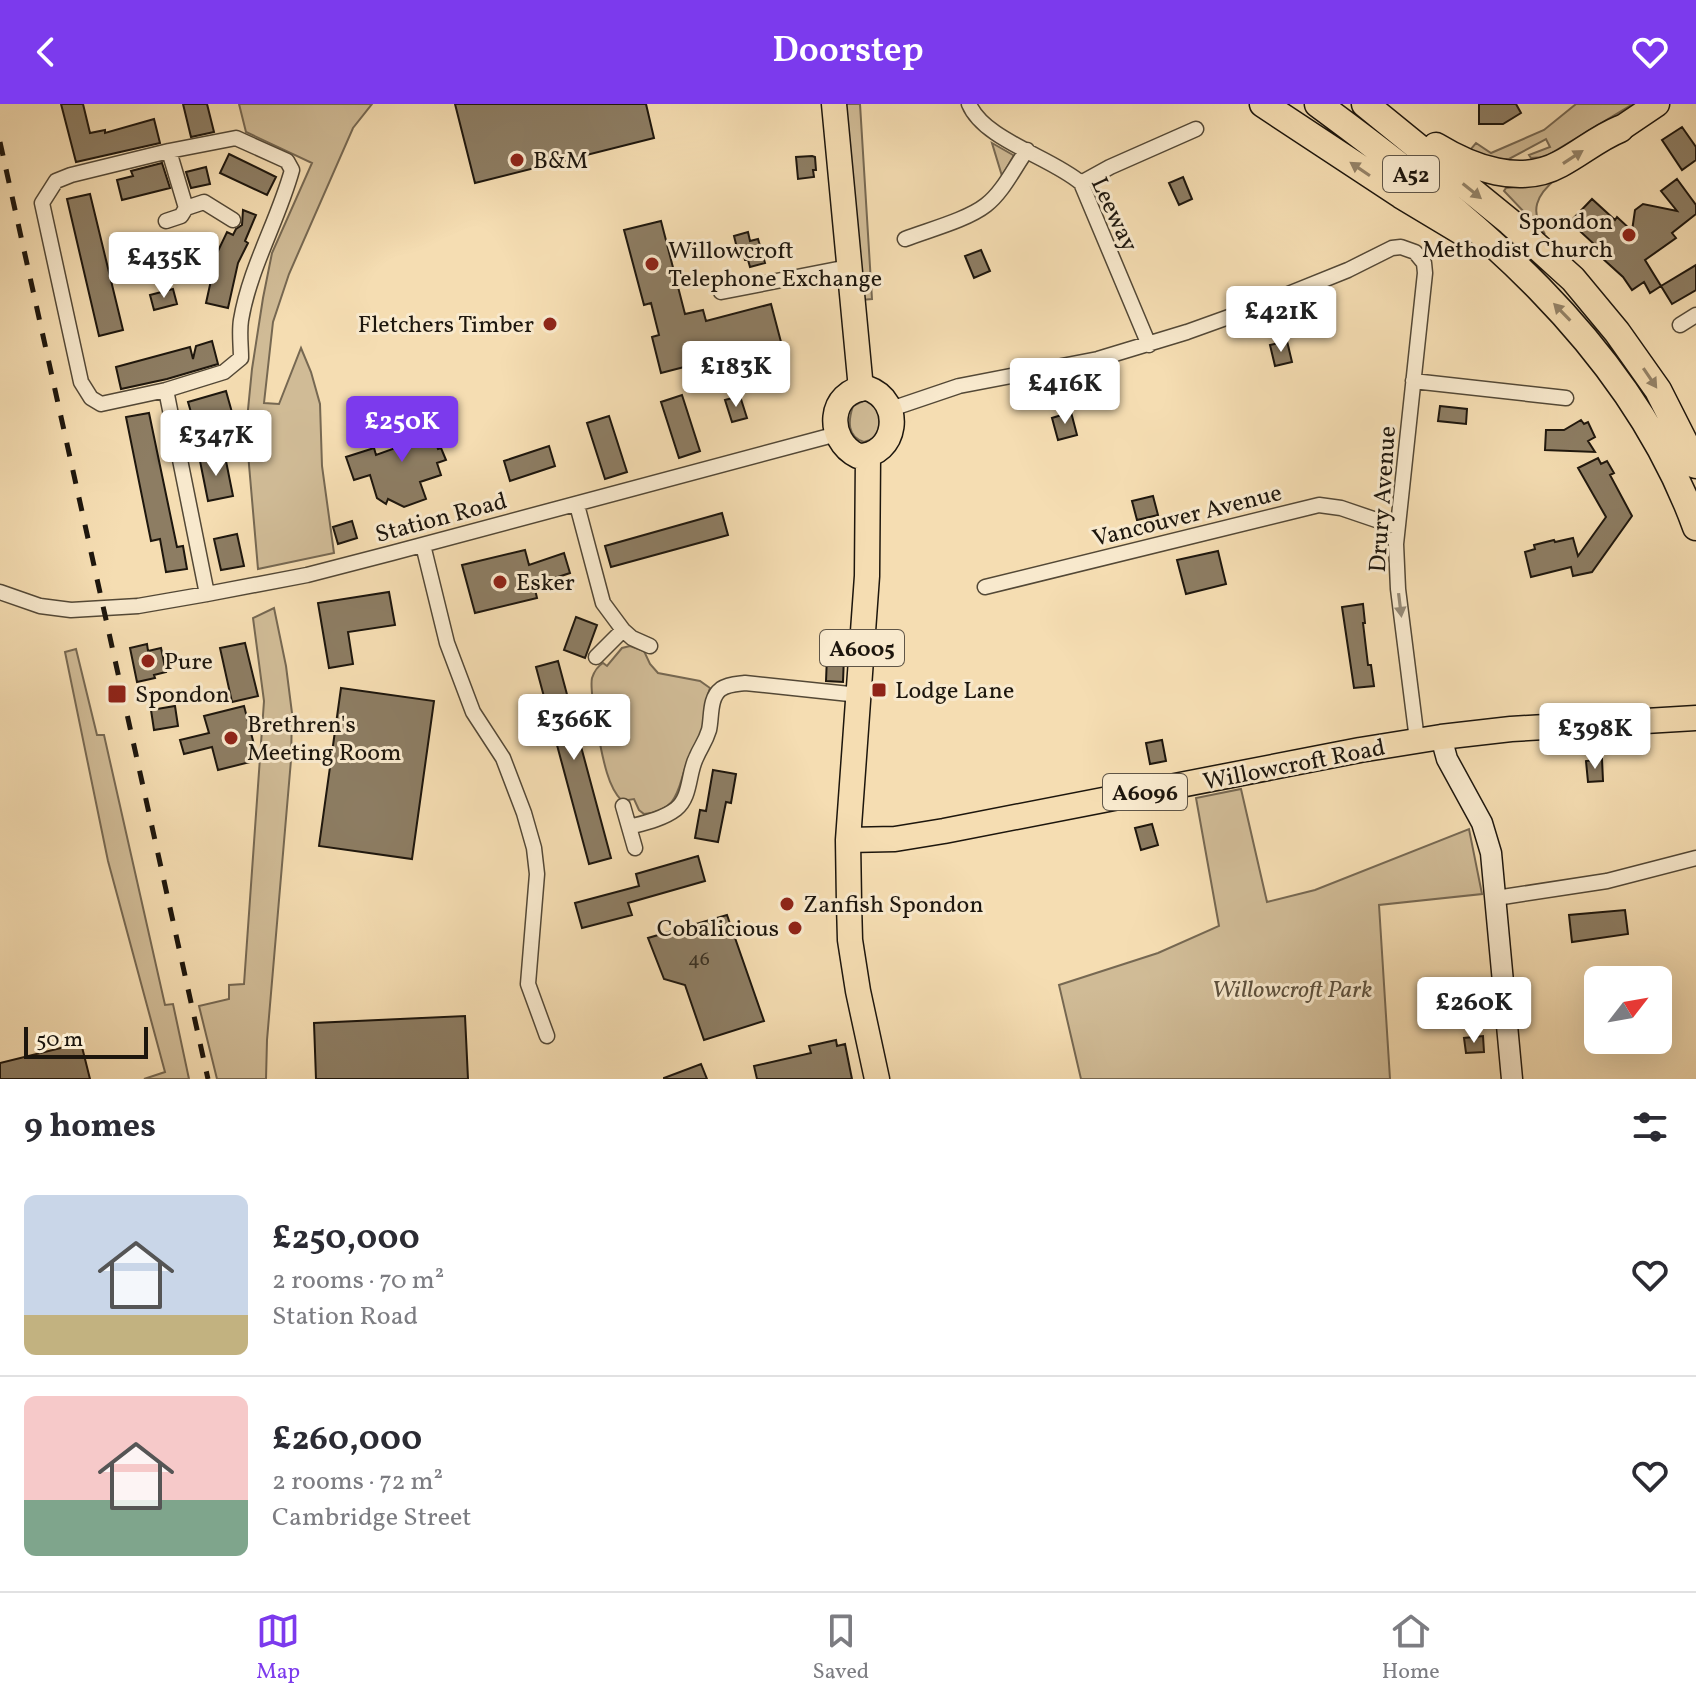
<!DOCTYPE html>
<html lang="en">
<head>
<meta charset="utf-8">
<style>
  body { margin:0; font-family:Vollkorn,serif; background:#f7f7f7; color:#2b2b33; height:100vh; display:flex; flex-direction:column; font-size:30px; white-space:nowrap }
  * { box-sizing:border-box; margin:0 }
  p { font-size:26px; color:#7c7c81 }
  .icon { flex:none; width:44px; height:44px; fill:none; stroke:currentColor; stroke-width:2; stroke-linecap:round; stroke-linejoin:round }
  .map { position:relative; height:975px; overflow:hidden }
  .side { display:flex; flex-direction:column; background:#fff; flex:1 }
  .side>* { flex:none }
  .needle { width:52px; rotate:59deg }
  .controls { position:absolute; left:1584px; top:862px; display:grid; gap:16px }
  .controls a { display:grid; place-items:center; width:88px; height:88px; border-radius:12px; background:#fff; box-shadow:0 8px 32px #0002; font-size:40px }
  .scale { position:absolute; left:24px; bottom:20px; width:124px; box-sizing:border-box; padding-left:8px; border:4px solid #1d160d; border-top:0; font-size:22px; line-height:28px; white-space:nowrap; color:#1d160d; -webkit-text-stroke:6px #f8e9cd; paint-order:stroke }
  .price { position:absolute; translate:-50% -68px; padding:0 18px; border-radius:8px; background:#fff; color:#222; font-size:26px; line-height:52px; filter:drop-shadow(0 2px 4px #0008) }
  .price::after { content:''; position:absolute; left:50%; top:48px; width:24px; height:18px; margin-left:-12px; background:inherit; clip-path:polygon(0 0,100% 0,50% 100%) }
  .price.current { background:#7c3aed; color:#fff }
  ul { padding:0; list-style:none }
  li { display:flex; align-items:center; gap:24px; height:200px; padding:0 24px }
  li+li { border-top:2px solid #e1e1e2 }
  li span { display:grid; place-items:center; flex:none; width:224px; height:160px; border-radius:12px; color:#555 }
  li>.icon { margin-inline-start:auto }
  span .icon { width:96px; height:96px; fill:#fffc; stroke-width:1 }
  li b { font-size:34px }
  h2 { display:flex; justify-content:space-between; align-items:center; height:96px; padding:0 24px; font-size:34px }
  header { display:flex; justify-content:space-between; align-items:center; height:104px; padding:0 24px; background:#7c3aed; color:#fff; font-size:36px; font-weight:600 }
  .dock { display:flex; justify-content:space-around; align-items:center; height:112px; border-top:2px solid #e1e1e2; background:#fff; font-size:22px; color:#7c7c81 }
  .dock a { display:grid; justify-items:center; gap:4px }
  .dock .current { color:#7c3aed }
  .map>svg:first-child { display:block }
  .green { fill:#d0bb96; stroke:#766852; stroke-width:2 }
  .building { fill:#8d7d63; stroke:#1d160d; stroke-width:2 }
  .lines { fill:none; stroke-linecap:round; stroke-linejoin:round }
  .street-casing { stroke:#534836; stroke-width:17 }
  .secondary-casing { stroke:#1d160d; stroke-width:23 }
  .primary-casing { stroke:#1d160d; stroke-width:27 }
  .highway-casing { stroke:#1d160d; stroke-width:29 }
  .street { stroke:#f8e9cd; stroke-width:14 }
  .secondary { stroke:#f8e9cd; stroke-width:20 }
  .primary { stroke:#f5ddb2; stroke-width:24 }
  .highway { stroke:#f5ddb2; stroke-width:26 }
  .rail { stroke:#1d160d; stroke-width:5; stroke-dasharray:14 14; stroke-linecap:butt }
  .oneway { fill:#948368 }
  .oneway2 { fill:#958a77 }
  .poi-dot { fill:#8f2418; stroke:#f8e9cd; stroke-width:3 }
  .labels { text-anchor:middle; stroke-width:6; stroke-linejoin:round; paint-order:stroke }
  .number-label { font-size:20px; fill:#393022 }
  .shield { fill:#f8e9cd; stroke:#5f5547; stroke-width:2 }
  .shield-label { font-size:22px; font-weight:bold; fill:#1d160d }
  .poi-label { font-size:24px; fill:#1d160d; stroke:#f8e9cd; text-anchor:start }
  .street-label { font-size:24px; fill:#1d160d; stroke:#f8e9cd }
  .park-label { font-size:24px; font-style:italic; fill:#5c503d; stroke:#f8e9cd }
</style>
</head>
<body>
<header><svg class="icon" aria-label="back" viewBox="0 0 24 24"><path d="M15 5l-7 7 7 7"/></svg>Doorstep<svg class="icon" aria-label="heart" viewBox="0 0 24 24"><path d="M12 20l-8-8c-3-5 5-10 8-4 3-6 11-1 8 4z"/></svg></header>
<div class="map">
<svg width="1696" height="975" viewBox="0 0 1696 975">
  <rect width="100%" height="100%" fill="#f5ddb2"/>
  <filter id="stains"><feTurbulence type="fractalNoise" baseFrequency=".0025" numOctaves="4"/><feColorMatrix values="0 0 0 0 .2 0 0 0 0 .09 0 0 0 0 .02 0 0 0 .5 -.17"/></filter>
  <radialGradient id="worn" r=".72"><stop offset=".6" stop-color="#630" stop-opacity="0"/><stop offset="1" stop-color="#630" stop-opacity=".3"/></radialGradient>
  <path class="green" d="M 239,0 L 372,0 L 353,24 L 289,170 L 273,218 L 264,299 L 279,300 L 301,244 L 311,268 L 320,300 L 322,362 L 334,449 L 258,465 L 246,326 L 252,265 L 263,194 L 272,149 L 312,59 L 246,28 Z
    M 846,0 L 860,0 L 872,195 L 861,196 Z
    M 1576,0 L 1633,0 L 1545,53 L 1531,54 L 1529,51 L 1550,43 L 1546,35 L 1509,55 C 1495,57 1483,51 1470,46 L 1476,39 L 1491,49 L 1544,26 Z
    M 992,39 L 1013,51 L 1013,53 L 1002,72 Z
    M 1557,74 C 1536,91 1529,107 1545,130 L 1504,87 L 1506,84 L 1541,79 Z
    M 867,295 L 878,305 C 880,320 882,334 864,338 C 847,333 848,317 853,302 Z
    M 274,504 L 286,562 L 292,609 L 291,656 L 267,936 L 266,975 L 217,975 L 199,902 L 229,895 L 229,881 L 244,880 L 264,597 L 253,514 Z
    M 630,542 L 644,547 L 650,560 L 658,569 L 700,577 L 710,584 C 704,600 706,612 702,627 C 699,638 692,646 688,656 C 677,683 681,706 644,710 L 639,706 L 634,695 L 622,697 C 615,690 610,679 607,669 C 602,653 589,588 592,574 C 594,568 598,562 603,559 L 607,562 L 622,544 Z
    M 76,545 L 97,631 L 104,631 L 165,901 L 173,900 L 189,975 L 144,975 L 165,968 L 108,757 L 65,548 Z
    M 1241,685 L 1267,798 L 1315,786 L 1469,725 L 1482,790 L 1379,801 L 1390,975 L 1081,975 L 1059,881 L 1158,849 L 1219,822 L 1196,694 Z"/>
  <path class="building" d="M 61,0 L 83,0 L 90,29 L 105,26 L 105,29 L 154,15 L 160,39 L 76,58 Z
    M 183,0 L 207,0 L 214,28 L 191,33 Z
    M 455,0 L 646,0 L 654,34 L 475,79 Z
    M 1479,0 L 1516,0 L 1521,9 L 1503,20 L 1479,20 Z
    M 1682,23 L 1696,43 L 1696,56 L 1682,66 L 1662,36 Z
    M 229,50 L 276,73 L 267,91 L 220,69 Z
    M 812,52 L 815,53 L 816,66 L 813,66 L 814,73 L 798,75 L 796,53 Z
    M 162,59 L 170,84 L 122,96 L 117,76 L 133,72 L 131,67 Z
    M 206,63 L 210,80 L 191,84 L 186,68 Z
    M 1183,73 L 1192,95 L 1179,101 L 1169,79 Z
    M 1677,75 L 1696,101 L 1696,110 L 1672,129 L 1676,134 L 1645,156 L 1661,182 L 1650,189 L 1644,178 L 1632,186 L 1623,173 L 1591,144 L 1594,140 L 1570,118 L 1592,95 L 1615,116 L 1617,113 L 1632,127 L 1635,106 L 1643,100 L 1677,107 L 1661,87 Z
    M 90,90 L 123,226 L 99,232 L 67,95 Z
    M 243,106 L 256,111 L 245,137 L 248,139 L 238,159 L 228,204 L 206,199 L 217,149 L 227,128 L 233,131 L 236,125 L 242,121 Z
    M 661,117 L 685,210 L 703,206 L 706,217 L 771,200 L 781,238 L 661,269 L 652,233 L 659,231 L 651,199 L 644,201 L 624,126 Z
    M 748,128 L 750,137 L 758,135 L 765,159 L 750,163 L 748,156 L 745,156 L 742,143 L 737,144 L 734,132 Z
    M 185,131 L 190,150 L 143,162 L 138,143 Z
    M 981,146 L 990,167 L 974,174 L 965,152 Z
    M 1696,161 L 1696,186 L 1672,200 L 1661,182 Z
    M 173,185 L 177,200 L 154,206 L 150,191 Z
    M 212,237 L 218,260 L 167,275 L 121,285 L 116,263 L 190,243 L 193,255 L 196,242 Z
    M 1287,237 L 1292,258 L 1275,262 L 1270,241 Z
    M 226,287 L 233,312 L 195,322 L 188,298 Z
    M 682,291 L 700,347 L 679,354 L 661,298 Z
    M 740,292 L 747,314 L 732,318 L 725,296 Z
    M 1440,302 L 1467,305 L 1466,320 L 1438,317 Z
    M 1071,308 L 1077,331 L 1058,336 L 1052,314 Z
    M 149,309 L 177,443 L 183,442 L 187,465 L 166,468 L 160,435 L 151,437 L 126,313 Z
    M 426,309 L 438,345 L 441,344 L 446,356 L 437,359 L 441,371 L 420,378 L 426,395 L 404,403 L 388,395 L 386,400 L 377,394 L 370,371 L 354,376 L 346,353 L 374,344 L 376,351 L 404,341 L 396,319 Z
    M 609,312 L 627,368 L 605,375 L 587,319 Z
    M 1581,316 L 1584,320 L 1588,318 L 1595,333 L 1588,337 L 1595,348 L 1545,346 L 1546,326 L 1564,326 Z
    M 549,342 L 555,362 L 510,377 L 504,357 Z
    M 225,352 L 233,392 L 208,397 L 200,357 Z
    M 1598,354 L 1601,360 L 1607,357 L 1614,369 L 1610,371 L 1632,412 L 1592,468 L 1573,472 L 1571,463 L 1531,473 L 1525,448 L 1535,445 L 1534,441 L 1554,436 L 1555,438 L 1573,434 L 1578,452 L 1606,413 L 1578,364 Z
    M 1153,392 L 1158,411 L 1137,416 L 1132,397 Z
    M 722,409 L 728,431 L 611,463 L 605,442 Z
    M 352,417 L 357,434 L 338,440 L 333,423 Z
    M 237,430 L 244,462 L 221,466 L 214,435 Z
    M 525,446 L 529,461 L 564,449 L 570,469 L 534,481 L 537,494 L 475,509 L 462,461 Z
    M 1218,447 L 1226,480 L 1186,490 L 1177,456 Z
    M 389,488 L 395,521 L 348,528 L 353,560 L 329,564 L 318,499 Z
    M 1363,500 L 1365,519 L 1363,519 L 1368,561 L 1371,561 L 1374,582 L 1354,584 L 1342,503 Z
    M 576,513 L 597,521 L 585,554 L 564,546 Z
    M 245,539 L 258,592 L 232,598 L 220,544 Z
    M 147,540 L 148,547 L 161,544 L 166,568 L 154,571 L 155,574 L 137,578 L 130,544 Z
    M 827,552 L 844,552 L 843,578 L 826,577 Z
    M 558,557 L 611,754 L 589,760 L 536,563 Z
    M 341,584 L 434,597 L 412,755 L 319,742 Z
    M 175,602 L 178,622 L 154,626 L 151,606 Z
    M 244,602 L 258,656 L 218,666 L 212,643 L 184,650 L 180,636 L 209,629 L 204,612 Z
    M 1162,636 L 1166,657 L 1150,660 L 1146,639 Z
    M 1602,655 L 1603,677 L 1588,678 L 1586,657 Z
    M 713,666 L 736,670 L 731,699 L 726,698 L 718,738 L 695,734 L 700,706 L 706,707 Z
    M 1152,720 L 1158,741 L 1141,746 L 1135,724 Z
    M 698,752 L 705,777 L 628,799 L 632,811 L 582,824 L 575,799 L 639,782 L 636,770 Z
    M 1625,806 L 1628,830 L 1572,838 L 1569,811 Z
    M 727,811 L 764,917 L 704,936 L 685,881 L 664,875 L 648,834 Z
    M 465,912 L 468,975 L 316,975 L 314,919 Z
    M 1483,932 L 1484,948 L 1466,949 L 1464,934 Z
    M 836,936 L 837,942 L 845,940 L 852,975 L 757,975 L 754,962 L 811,949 L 809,942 Z
    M 81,939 L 90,975 L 0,975 L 0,959 Z
    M 701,960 L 707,975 L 664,975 L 664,974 Z"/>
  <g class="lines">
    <g class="street-casing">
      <path id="street" d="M 969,0 C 984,36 1051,53 1081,79 L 1149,241
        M 236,34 L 287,57 L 292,66 C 278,117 250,163 241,216 C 239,228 241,242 241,254 L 224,268 L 166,286 L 101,300 L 91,294 L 81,278 L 42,99 L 56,77 L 71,71 L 169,47 Z
        M 1081,79 L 1110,63 L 1196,25
        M 186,104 L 204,98 L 233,116
        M 166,117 L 181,112 L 186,104 L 169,47
        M 905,135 C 928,126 967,116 986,101 C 1003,88 1014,64 1027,46
        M 721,188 L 848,163
        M 1680,221 L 1696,211
        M 1413,277 L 1566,294
        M 166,286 L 207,490
        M 891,305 L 959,282 L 1098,255 L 1187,228 L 1251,205 L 1348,166 L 1392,144 L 1401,143 L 1415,148 L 1424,159 L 1425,169 L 1396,440 L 1398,485 L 1417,636
        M 577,401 L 603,499 L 623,526 L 632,534 L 650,542
        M 423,441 L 447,539 L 473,608 L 503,654 L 524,709 L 534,744 L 537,770 L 528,880 L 547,932
        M 985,483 L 1319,401 L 1341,404 L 1397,423
        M 0,488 L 40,502 L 71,506 L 138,502 L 207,490 L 307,471 L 392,449 L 837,330
        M 596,553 L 623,526
        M 623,702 L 635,744
        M 629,723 C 644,719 663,715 676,705 C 691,693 688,670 696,654 C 701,642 705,639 709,626 C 712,613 709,594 721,585 C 728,580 737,580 745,579 L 859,591
        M 1496,794 L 1607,777 L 1696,754"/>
    </g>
    <g class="secondary-casing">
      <path id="secondary" d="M 1441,633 L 1447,655 L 1482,719 L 1491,749 L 1512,975"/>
    </g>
    <g class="primary-casing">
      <path id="primary" d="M 834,0 L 861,285
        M 1620,25 L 1657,0
        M 867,284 C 905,297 897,352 858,352 C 825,336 828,286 867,284 Z
        M 868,352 L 867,472 L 848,736 L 849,799 L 850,836 L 858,887 L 877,975
        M 848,736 L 895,735 L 944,727 L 1360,646 L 1441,633 L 1511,625 L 1696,614"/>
    </g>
    <g class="highway-casing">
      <path id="highway" d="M 1263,0 L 1401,91 L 1461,127
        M 1318,0 C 1471,113 1629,238 1696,423
        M 1365,0 L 1510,118 L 1573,175 L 1617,228 L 1658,286 L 1696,361
        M 1436,42 C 1472,64 1520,82 1560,60 C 1581,49 1598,34 1620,25"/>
    </g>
    <use href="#street" class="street"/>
    <use href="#secondary" class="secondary"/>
    <use href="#primary" class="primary"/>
    <use href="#highway" class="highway"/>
    <path class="rail" d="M 0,38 L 208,975"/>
  </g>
  <defs><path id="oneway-solid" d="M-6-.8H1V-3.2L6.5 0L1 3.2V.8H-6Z" transform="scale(2)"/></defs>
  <g class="oneway">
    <use href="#oneway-solid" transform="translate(1573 53) rotate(-33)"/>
    <use href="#oneway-solid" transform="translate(1360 65) rotate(-146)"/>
    <use href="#oneway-solid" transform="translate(1472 87) rotate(39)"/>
    <use href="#oneway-solid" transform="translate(1562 208) rotate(-134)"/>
    <use href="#oneway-solid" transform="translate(1650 274) rotate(56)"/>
  </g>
  <use class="oneway2" href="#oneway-solid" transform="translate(1400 501) rotate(83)"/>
  <g class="poi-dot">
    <circle cx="517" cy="56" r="8"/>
    <circle cx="1629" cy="131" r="8"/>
    <circle cx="652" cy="160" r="8"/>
    <circle cx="550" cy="220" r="8"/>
    <circle cx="500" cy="478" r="8"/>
    <circle cx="148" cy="557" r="8"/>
    <rect x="871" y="578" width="16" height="16" rx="4"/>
    <rect x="107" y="580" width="20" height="20" rx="4"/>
    <circle cx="231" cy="634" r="8"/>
    <circle cx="787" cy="800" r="8"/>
    <circle cx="795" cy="824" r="8"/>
  </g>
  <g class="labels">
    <g class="number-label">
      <text x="699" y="861">46</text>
    </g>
    <g class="shield">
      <rect x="1383" y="52" width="56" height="36" rx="6"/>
      <rect x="820" y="526" width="84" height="36" rx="6"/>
      <rect x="1103" y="670" width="84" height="36" rx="6"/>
    </g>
    <g class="shield-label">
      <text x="1411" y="78">A52</text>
      <text x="862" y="552">A6005</text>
      <text x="1145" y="696">A6096</text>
    </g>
    <g class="poi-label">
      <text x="533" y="64">B&amp;M</text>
      <text x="1613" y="125" text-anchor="end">Spondon<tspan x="1613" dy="28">Methodist Church</tspan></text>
      <text x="668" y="154">Willowcroft<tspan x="668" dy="28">Telephone Exchange</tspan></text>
      <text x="534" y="228" text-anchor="end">Fletchers Timber</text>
      <text x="516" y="486">Esker</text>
      <text x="164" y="565">Pure</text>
      <text x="895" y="594">Lodge Lane</text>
      <text x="135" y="598">Spondon</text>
      <text x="247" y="628">Brethren's<tspan x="247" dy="28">Meeting Room</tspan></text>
      <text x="803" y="808">Zanfish Spondon</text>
      <text x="779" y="832" text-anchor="end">Cobalicious</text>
    </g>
    <g class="street-label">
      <text transform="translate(1115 110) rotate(65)" y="8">Leeway</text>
      <text transform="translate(1382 395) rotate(-86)" y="8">Drury Avenue</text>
      <text transform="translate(1187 411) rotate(-14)" y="8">Vancouver Avenue</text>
      <text transform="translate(441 413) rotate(-15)" y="8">Station Road</text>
      <text transform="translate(1294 660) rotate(-11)" y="8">Willowcroft Road</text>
    </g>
    <g class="park-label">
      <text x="1292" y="893">Willowcroft Park</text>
    </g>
  </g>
  <rect width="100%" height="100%" filter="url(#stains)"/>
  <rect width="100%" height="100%" fill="url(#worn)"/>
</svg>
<div class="controls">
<a><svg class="needle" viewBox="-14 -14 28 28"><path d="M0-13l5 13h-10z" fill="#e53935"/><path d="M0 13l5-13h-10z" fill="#7c7c81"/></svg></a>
</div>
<div class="scale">50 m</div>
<b class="price" style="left:164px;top:196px">£435K</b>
<b class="price" style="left:1281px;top:250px">£421K</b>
<b class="price" style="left:736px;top:305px">£183K</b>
<b class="price" style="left:1065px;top:322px">£416K</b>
<b class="price current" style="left:402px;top:360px">£250K</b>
<b class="price" style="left:216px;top:374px">£347K</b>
<b class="price" style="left:574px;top:658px">£366K</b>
<b class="price" style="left:1595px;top:667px">£398K</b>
<b class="price" style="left:1474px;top:941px">£260K</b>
</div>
<section class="side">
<h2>9 homes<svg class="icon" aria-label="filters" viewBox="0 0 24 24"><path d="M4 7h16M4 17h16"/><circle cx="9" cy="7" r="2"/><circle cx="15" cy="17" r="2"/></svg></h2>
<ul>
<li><span style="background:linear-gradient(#c9d6e8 75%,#c2b280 0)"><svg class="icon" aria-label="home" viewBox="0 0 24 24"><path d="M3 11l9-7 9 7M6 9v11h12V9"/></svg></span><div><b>£250,000</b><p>2 rooms · 70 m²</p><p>Station Road</p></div><svg class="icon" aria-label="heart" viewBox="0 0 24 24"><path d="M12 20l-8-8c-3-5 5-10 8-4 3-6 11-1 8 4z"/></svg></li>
<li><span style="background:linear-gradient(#f6c9c9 65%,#7fa58c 0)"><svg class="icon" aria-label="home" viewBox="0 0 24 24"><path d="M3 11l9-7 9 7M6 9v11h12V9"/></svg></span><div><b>£260,000</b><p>2 rooms · 72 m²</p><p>Cambridge Street</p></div><svg class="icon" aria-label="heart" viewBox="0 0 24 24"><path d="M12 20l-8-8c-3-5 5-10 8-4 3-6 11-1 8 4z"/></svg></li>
</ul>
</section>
<nav class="dock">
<a class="current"><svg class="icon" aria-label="map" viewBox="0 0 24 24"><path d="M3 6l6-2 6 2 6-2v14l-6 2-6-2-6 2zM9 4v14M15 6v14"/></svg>Map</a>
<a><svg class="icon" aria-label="saved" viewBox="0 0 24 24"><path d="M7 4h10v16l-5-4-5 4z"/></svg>Saved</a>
<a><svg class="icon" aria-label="home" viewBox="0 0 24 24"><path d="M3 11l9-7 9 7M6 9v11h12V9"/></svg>Home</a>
</nav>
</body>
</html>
